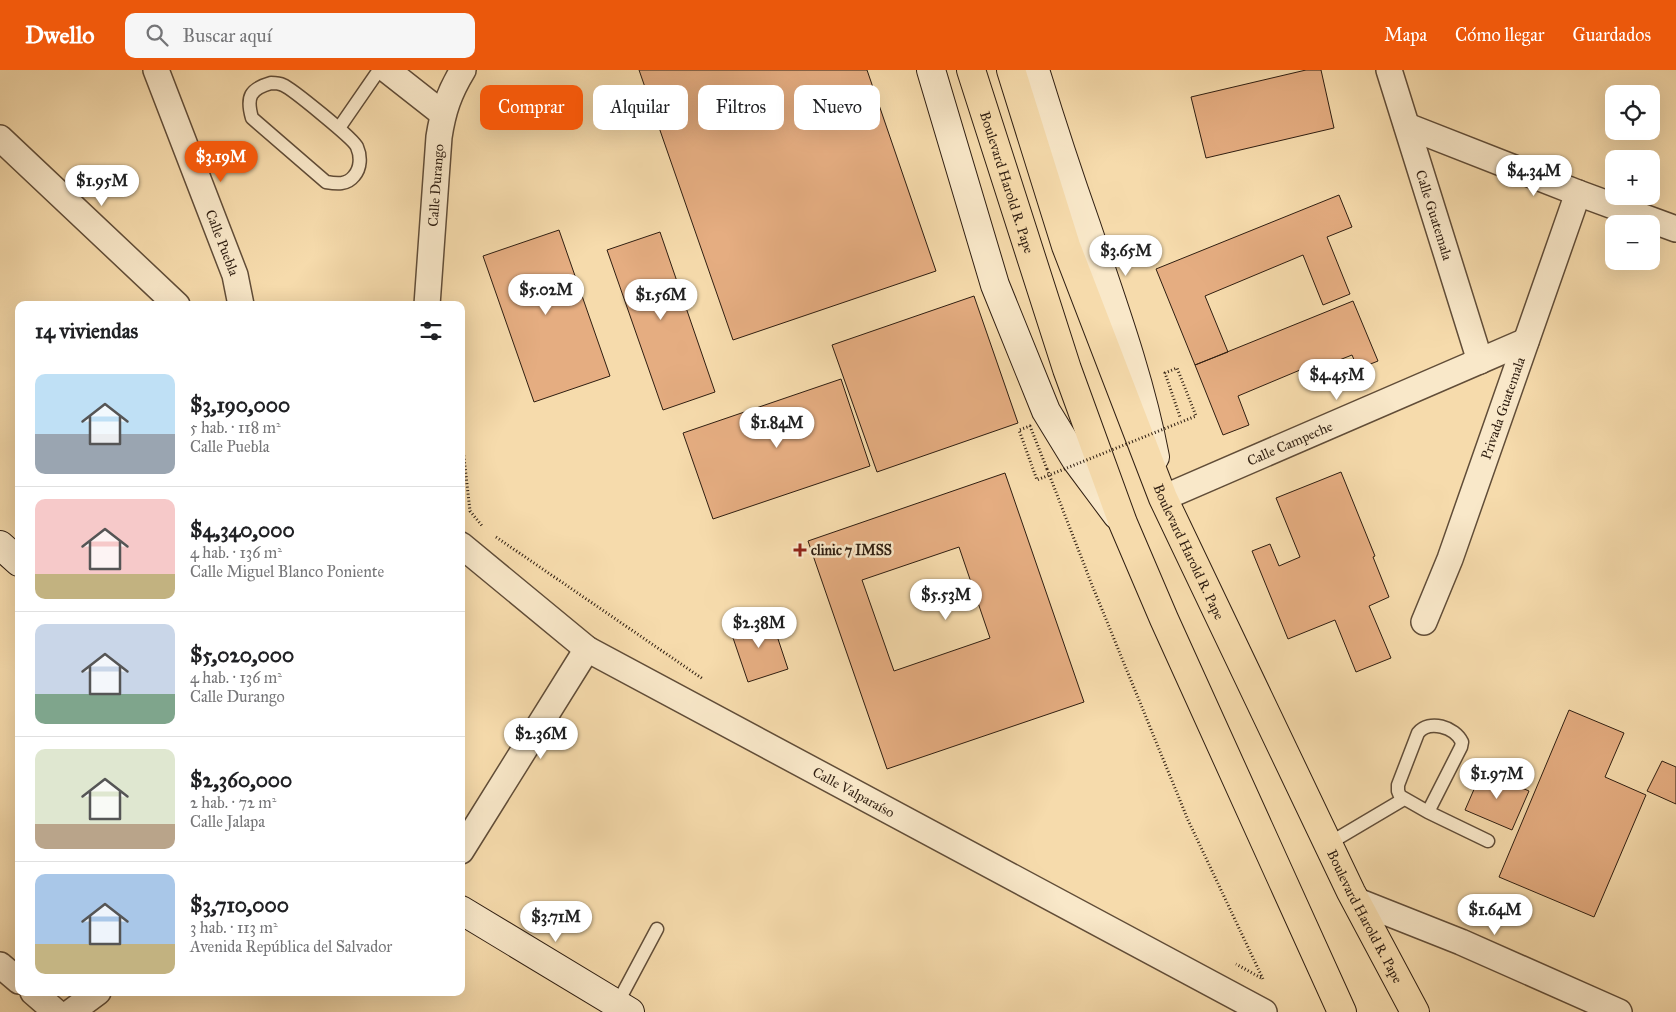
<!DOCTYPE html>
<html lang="es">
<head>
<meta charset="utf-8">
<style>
  body { margin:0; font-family:"IM FELL Great Primer",serif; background:#f6f6f6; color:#202124; height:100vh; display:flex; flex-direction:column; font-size:19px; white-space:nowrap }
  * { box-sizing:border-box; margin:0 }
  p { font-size:16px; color:#757577 }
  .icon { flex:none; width:28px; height:28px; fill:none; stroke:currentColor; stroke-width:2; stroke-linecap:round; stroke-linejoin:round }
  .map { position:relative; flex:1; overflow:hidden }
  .details { position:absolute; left:15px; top:231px; width:450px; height:695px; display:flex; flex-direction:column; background:#fff; border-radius:10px; box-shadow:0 5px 20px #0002 }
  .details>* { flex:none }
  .guide { position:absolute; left:480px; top:15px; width:475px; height:45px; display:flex; gap:10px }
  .buttons { position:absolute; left:1605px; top:15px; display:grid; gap:10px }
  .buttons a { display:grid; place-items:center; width:55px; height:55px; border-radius:10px; background:#fff; box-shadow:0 5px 20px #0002; font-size:25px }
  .price { position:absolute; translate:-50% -42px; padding:0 11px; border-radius:18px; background:#fff; color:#222; font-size:16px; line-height:32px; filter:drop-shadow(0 1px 2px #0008) }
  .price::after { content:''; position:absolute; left:50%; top:30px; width:15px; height:11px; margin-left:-8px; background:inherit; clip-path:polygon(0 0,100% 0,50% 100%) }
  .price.current { background:#ea580c; color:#fff }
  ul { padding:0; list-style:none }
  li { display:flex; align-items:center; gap:15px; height:125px; padding:0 20px }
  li+li { border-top:1px solid #e0e0e0 }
  li span { display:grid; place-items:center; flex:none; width:140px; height:100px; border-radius:10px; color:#555 }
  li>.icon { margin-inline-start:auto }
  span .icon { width:60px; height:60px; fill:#fffc; stroke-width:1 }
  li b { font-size:21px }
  h2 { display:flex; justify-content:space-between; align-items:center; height:60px; padding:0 20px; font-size:21px }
  .chip { padding:0 18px; border-radius:10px; background:#fff; box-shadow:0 5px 20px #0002; font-size:18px; line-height:45px }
  .chip.current { background:#ea580c; color:#fff }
  header { display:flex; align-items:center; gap:30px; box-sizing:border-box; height:70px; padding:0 25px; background:#ea580c; color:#fff }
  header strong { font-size:24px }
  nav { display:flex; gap:28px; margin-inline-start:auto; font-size:18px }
  .search { width:350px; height:45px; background:#f6f6f6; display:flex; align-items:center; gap:12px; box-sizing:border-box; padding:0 18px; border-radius:10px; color:#757577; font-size:19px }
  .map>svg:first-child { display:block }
  .building { fill:#e5ad81; stroke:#2f1e11; fill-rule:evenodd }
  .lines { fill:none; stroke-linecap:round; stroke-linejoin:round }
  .lane-casing { stroke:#614d38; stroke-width:15 }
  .street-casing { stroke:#614d38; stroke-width:28 }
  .secondary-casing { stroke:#2f1e11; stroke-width:30 }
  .highway-casing { stroke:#2f1e11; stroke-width:30 }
  .path { stroke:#2f1e11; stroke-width:3; stroke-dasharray:1 2.5; stroke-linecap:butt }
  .lane { stroke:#f9e8c9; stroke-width:12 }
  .street { stroke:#f9e8c9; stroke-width:25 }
  .secondary { stroke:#f9e8c9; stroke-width:28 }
  .highway { stroke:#f6dbac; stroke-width:28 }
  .path-bridge { stroke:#2f1e11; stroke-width:3; stroke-dasharray:1 2.5; stroke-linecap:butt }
  .poi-dot { fill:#8f2418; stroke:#f9e8c9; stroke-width:2 }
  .labels { text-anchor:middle; stroke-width:5; stroke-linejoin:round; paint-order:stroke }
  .street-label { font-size:14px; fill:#2f1e11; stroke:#f9e8c9 }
  .poi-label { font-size:14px; font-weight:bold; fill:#2f1e11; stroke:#f9e8c9; text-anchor:start }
</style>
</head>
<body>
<header>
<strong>Dwello</strong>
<div class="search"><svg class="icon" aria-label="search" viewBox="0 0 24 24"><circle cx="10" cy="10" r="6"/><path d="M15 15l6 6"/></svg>Buscar aquí</div>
<nav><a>Mapa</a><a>Cómo llegar</a><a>Guardados</a></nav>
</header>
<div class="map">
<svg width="1676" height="942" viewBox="0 0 1676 942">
  <rect width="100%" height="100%" fill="#f6dbac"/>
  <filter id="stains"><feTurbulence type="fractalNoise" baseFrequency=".004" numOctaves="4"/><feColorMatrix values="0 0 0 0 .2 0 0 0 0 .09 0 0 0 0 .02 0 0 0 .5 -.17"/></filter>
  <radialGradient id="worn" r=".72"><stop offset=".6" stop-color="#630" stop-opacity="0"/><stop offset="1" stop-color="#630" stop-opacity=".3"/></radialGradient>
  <path class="building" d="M 639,0 L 867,0 L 936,201 L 733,270 Z
    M 1306,0 L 1321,0 L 1334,58 L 1206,88 L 1191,27 Z
    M 1339,125 L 1352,157 L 1327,167 L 1350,224 L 1323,235 L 1303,185 L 1205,226 L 1228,282 L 1195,295 L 1156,199 Z
    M 559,160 L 610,306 L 534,332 L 483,186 Z
    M 660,162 L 715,322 L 663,340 L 607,180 Z
    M 974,226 L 1018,353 L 877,402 L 832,275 Z
    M 1353,231 L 1378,291 L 1358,299 L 1352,285 L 1314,300 L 1312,295 L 1238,326 L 1249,355 L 1223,365 L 1195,295 Z
    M 841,309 L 870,396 L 713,449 L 683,363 Z
    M 1341,402 L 1375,486 L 1373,487 L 1389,527 L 1369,536 L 1391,588 L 1356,602 L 1335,550 L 1288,569 L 1252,481 L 1270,474 L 1279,496 L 1300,487 L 1276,428 Z
    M 1005,403 L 1084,632 L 887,699 L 808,471 ZM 959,477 L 990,568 L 894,601 L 862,510 Z
    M 770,545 L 788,599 L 748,612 L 730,559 Z
    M 1569,640 L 1624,663 L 1605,707 L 1646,725 L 1594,847 L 1499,807 Z
    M 1662,691 L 1676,697 L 1676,734 L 1647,721 Z
    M 1482,701 L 1529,721 L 1512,760 L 1465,740 Z"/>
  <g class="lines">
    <g class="lane-casing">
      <path id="lane" d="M 271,13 C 275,13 279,13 283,15 C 291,18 354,69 357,77 C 361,86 361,98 354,106 C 347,115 337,114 326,112 L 252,48 C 246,27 250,19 271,13 Z
        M 339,58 L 379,0
        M 1428,742 L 1461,677 L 1462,672 C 1455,657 1429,649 1418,663 L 1398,715 L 1398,721 L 1400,726 L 1428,742 L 1488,771
        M 1328,774 L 1404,729
        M 617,934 L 657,859"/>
    </g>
    <g class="street-casing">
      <g id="street">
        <path id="s1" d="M 156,0 L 235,205 L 241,235"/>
        <path d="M 387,0 L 443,44"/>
        <path id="s2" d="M 1389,0 L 1480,291"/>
        <path d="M 1407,56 L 1578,123 L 1676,159"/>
        <path d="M 0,68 L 177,235"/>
        <path id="s3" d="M 427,235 L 439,67 C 443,41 449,23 463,0"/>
        <path id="s4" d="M 1163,428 L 1526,271"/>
        <path id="s5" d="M 461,475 L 587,579 L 1264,942"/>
        <path id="s6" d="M 1424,552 L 1450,489 L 1578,123"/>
        <path d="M 461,781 L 587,579"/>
        <path d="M 1355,830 L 1461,872 L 1619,942"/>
        <path d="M 0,895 L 19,911"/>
        <path d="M 33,922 L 56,942"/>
        <path d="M 71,942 L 98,922"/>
      </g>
    </g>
    <g class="secondary-casing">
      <path id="secondary" d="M 931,0 L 995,215 L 1046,341 L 1076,390 L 1117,445
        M 1035,0 C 1051,52 1068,104 1086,155 C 1112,232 1140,308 1155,387
        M 0,475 L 19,492
        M 461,840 L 630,942"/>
    </g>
    <g class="highway-casing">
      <g id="highway">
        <path id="s7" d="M 971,0 L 1067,299 L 1123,453 L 1164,549 L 1342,942"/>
        <path id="s8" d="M 1011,0 L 1066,176 L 1163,428 L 1351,822 L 1415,942"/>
      </g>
    </g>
    <path class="path" d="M 461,361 L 470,441 L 483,457
      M 1047,399 L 1092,515 L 1188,750 L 1263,909 L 1236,894
      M 496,467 L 703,609"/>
    <use href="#lane" class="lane"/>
    <use href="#street" class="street"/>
    <use href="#secondary" class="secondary"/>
    <use href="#highway" class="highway"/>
    <path class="path-bridge" d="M 1047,399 L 1030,356 L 1019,360 L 1037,410 L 1196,346 L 1177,298 L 1165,303 L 1180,347"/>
  </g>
  <path class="poi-dot" d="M797.5 472.5h5v5h5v5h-5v5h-5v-5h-5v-5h5z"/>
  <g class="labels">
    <g class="street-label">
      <text dy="5" stroke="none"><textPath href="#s7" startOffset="118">Boulevard Harold R. Pape</textPath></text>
      <text dy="5" stroke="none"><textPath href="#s3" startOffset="120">Calle Durango</textPath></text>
      <text dy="5" stroke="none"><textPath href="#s2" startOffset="152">Calle Guatemala</textPath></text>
      <text dy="5" stroke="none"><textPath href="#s1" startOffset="185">Calle Puebla</textPath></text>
      <text dy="5" stroke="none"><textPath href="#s6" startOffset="228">Privada Guatemala</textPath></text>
      <text dy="5" stroke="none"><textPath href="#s4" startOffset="138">Calle Campeche</textPath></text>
      <text dy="5" stroke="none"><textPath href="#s8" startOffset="514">Boulevard Harold R. Pape</textPath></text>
      <text dy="5" stroke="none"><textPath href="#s5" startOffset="466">Calle Valparaíso</textPath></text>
      <text dy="5" stroke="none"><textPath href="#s8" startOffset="919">Boulevard Harold R. Pape</textPath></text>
    </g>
    <g class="poi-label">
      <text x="811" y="485">clinic 7 IMSS</text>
    </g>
  </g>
  <rect width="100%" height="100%" filter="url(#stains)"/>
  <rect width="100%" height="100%" fill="url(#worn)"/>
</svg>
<div class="buttons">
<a><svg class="icon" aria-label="locate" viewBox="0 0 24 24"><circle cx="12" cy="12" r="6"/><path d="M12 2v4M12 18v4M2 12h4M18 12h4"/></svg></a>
<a>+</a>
<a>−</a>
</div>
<b class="price current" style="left:221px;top:113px">$3.19M</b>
<b class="price" style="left:1534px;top:127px">$4.34M</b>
<b class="price" style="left:102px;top:137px">$1.95M</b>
<b class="price" style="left:1126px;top:207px">$3.65M</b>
<b class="price" style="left:546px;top:246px">$5.02M</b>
<b class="price" style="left:661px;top:251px">$1.56M</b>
<b class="price" style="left:1337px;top:331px">$4.45M</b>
<b class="price" style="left:777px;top:379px">$1.84M</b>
<b class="price" style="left:946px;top:551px">$5.53M</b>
<b class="price" style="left:759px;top:579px">$2.38M</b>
<b class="price" style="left:541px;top:690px">$2.36M</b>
<b class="price" style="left:1497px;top:730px">$1.97M</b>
<b class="price" style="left:1495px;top:866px">$1.64M</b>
<b class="price" style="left:556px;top:873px">$3.71M</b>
<div class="guide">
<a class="chip current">Comprar</a>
<a class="chip">Alquilar</a>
<a class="chip">Filtros</a>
<a class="chip">Nuevo</a>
</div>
<section class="details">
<h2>14 viviendas<svg class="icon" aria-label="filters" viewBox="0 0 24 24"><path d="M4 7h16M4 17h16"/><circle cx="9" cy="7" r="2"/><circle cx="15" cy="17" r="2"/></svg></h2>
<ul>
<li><span style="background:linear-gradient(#bfe0f5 60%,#9aa5b1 0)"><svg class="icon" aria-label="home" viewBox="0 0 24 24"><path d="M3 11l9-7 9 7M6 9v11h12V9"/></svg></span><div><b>$3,190,000</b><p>5 hab. · 118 m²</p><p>Calle Puebla</p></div></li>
<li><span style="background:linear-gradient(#f6c9c9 75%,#c2b280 0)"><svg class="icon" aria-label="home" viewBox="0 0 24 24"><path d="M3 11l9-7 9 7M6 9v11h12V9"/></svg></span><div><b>$4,340,000</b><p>4 hab. · 136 m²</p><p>Calle Miguel Blanco Poniente</p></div></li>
<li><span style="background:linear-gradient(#c9d6e8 70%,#7fa58c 0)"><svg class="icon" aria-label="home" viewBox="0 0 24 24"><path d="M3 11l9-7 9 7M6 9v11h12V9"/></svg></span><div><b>$5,020,000</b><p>4 hab. · 136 m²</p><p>Calle Durango</p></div></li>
<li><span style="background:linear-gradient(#dfe7d0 75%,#b9a48a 0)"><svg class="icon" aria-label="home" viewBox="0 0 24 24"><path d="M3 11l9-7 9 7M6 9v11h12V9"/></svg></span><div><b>$2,360,000</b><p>2 hab. · 72 m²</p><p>Calle Jalapa</p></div></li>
<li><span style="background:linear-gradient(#a9c7e8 70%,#c2b280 0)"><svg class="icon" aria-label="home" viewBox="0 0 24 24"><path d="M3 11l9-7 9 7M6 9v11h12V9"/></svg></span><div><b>$3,710,000</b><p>3 hab. · 113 m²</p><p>Avenida República del Salvador</p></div></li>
</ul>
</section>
</div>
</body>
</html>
